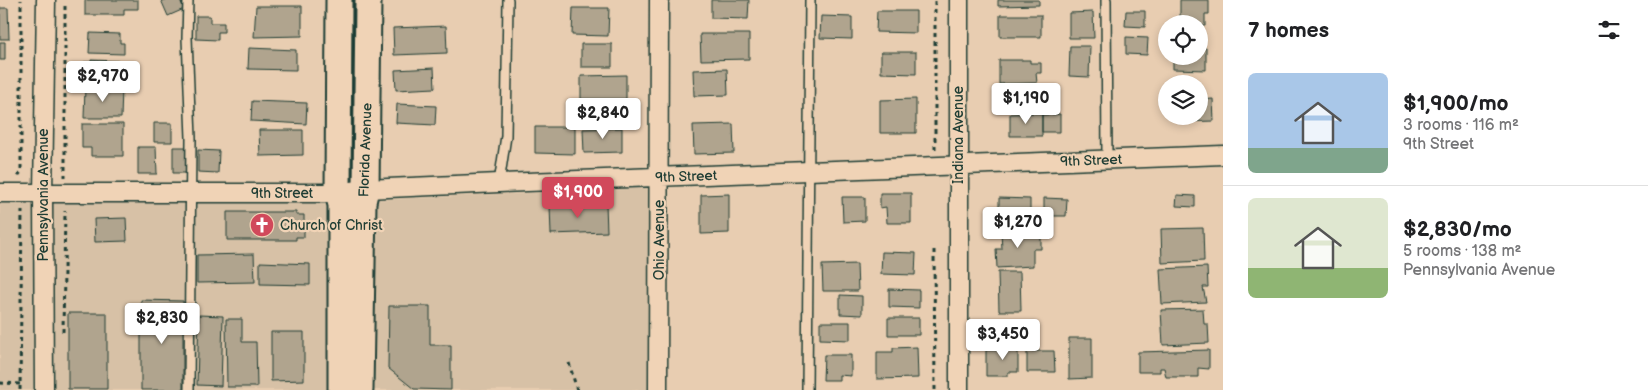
<!DOCTYPE html>
<html lang="en">
<head>
<meta charset="utf-8">
<style>
  body { margin:0; font-family:"Balsamiq Sans",sans-serif; background:#f6f6f6; color:#202124; height:100vh; display:flex; flex-direction:column; font-size:19px; white-space:nowrap }
  * { box-sizing:border-box; margin:0 }
  p { font-size:16px; color:#757577 }
  .icon { flex:none; width:28px; height:28px; fill:none; stroke:currentColor; stroke-width:2; stroke-linecap:round; stroke-linejoin:round }
  .map { position:relative; flex:1; overflow:hidden }
  .details { display:flex; flex-direction:column; background:#fff; width:425px }
  .details>* { flex:none }
  .controls { position:absolute; left:1158px; top:15px; display:grid; gap:10px }
  .controls a { display:grid; place-items:center; width:50px; height:50px; border-radius:50%; background:#fff; box-shadow:0 2px 8px #0003; font-size:25px }
  .price { position:absolute; translate:-50% -42px; padding:0 11px; border-radius:5px; background:#fff; color:#222; font-size:16px; line-height:32px; filter:drop-shadow(0 1px 2px #0008) }
  .price::after { content:''; position:absolute; left:50%; top:30px; width:15px; height:11px; margin-left:-8px; background:inherit; clip-path:polygon(0 0,100% 0,50% 100%) }
  .price.active { background:#d1495b; color:#fff }
  ul { padding:0; list-style:none }
  li { display:flex; align-items:center; gap:15px; height:125px; padding:0 25px }
  li+li { border-top:1px solid #e0e0e0 }
  li span { display:grid; place-items:center; flex:none; width:140px; height:100px; border-radius:8px; color:#555 }
  li>.icon { margin-inline-start:auto }
  span .icon { width:60px; height:60px; fill:#fffc; stroke-width:1 }
  li b { font-size:21px }
  h2 { display:flex; justify-content:space-between; align-items:center; height:60px; padding:0 25px; font-size:21px }
  main { display:flex; flex:1; min-height:0 }
  .map>svg:first-child { display:block }
  .built { fill:#d7c1a6 }
  .building { fill:#b0a48e; stroke:#1f3d34 }
  .lines { fill:none; stroke-linecap:round; stroke-linejoin:round }
  .service-casing { stroke:#1f3d34; stroke-width:12 }
  .minor-casing { stroke:#1f3d34; stroke-width:21 }
  .secondary-casing { stroke:#1f3d34; stroke-width:29 }
  .path { stroke:#1f3d34; stroke-width:3; stroke-dasharray:4 4; stroke-linecap:butt }
  .service { stroke:#f0d3b6; stroke-width:9 }
  .minor { stroke:#f0d3b6; stroke-width:18 }
  .secondary { stroke:#f0d3b6; stroke-width:25 }
  .labels { text-anchor:middle; stroke-width:4.5; stroke-linejoin:round; paint-order:stroke }
  .street-label { font-size:14px; fill:#1f3d34; stroke:#f0d3b6 }
  .poi-label { font-size:14px; fill:#1f3d34; stroke:#f0d3b6; text-anchor:start }
</style>
</head>
<body>
<main>
<div class="map">
<svg width="1223" height="390" viewBox="0 0 1223 390">
  <rect width="100%" height="100%" fill="#e8cdb1"/>
  <filter id="ink" filterUnits="userSpaceOnUse"><feTurbulence type="fractalNoise" baseFrequency=".02" numOctaves="2"/><feDisplacementMap in="SourceGraphic" scale="10" xChannelSelector="R" yChannelSelector="G"/><feConvolveMatrix kernelMatrix="1 2 1 2 8 2 1 2 1" color-interpolation-filters="sRGB"/></filter>
  <g filter="url(#ink)">
    <path class="built" d="M 650,188 L 649,390 L 369,390 L 373,200 Z
      M 0,203 L 33,203 L 35,390 L 0,390 Z
      M 52,203 L 331,203 L 332,390 L 53,390 Z"/>
    <path class="building" d="M 85,0 L 138,0 L 138,9 L 124,9 L 124,15 L 85,15 Z
      M 161,0 L 180,0 L 184,9 L 168,16 Z
      M 711,0 L 749,0 L 748,19 L 711,18 Z
      M 998,0 L 1039,0 L 1039,5 L 998,6 Z
      M 1180,0 L 1209,0 L 1209,14 L 1205,14 L 1205,26 L 1199,26 L 1199,24 L 1180,24 Z
      M 256,6 L 302,6 L 302,36 L 254,37 Z
      M 0,8 L 8,8 L 9,39 L 0,39 Z
      M 573,8 L 609,8 L 608,36 L 572,35 Z
      M 877,11 L 916,11 L 916,33 L 876,32 Z
      M 1126,11 L 1145,11 L 1145,27 L 1125,26 Z
      M 1093,12 L 1094,38 L 1069,38 L 1069,13 Z
      M 1000,15 L 1041,15 L 1041,37 L 1000,37 Z
      M 196,16 L 210,16 L 210,23 L 224,23 L 224,32 L 218,32 L 218,40 L 196,39 Z
      M 821,16 L 852,17 L 852,39 L 820,38 Z
      M 446,26 L 447,53 L 394,55 L 393,28 Z
      M 90,33 L 120,34 L 120,43 L 124,43 L 124,54 L 89,53 Z
      M 700,34 L 749,34 L 749,59 L 701,60 Z
      M 1126,37 L 1148,38 L 1147,55 L 1126,54 Z
      M 0,42 L 5,42 L 5,60 L 0,60 Z
      M 581,44 L 612,44 L 612,67 L 581,67 Z
      M 1070,46 L 1090,46 L 1089,77 L 1069,76 Z
      M 249,48 L 296,50 L 296,70 L 248,69 Z
      M 1199,48 L 1206,48 L 1206,70 L 1173,69 L 1173,56 L 1199,56 Z
      M 881,52 L 916,52 L 916,74 L 881,73 Z
      M 91,60 L 118,61 L 118,81 L 89,80 L 89,79 L 83,79 L 84,62 L 91,62 Z
      M 999,60 L 1030,60 L 1030,63 L 1041,63 L 1041,73 L 1036,73 L 1037,83 L 999,84 Z
      M 434,68 L 435,88 L 396,90 L 395,70 Z
      M 727,69 L 728,95 L 694,96 L 693,70 Z
      M 626,75 L 626,99 L 581,99 L 581,76 Z
      M 85,87 L 122,88 L 121,118 L 84,118 Z
      M 916,99 L 916,133 L 880,133 L 880,100 Z
      M 1213,99 L 1214,121 L 1179,122 L 1178,116 L 1199,116 L 1199,100 Z
      M 252,101 L 307,103 L 306,124 L 251,121 Z
      M 397,104 L 436,106 L 435,125 L 396,123 Z
      M 588,105 L 627,105 L 627,124 L 588,123 Z
      M 1039,113 L 1042,115 L 1042,136 L 1010,136 L 1010,114 Z
      M 1060,114 L 1060,132 L 1042,132 L 1042,115 Z
      M 154,123 L 172,123 L 172,142 L 154,142 Z
      M 82,124 L 123,124 L 123,156 L 91,156 L 91,148 L 82,148 Z
      M 733,124 L 734,153 L 694,154 L 693,125 Z
      M 535,127 L 575,127 L 575,154 L 535,153 Z
      M 622,128 L 622,152 L 584,153 L 583,129 Z
      M 259,130 L 303,130 L 303,155 L 260,156 Z
      M 138,147 L 156,147 L 157,174 L 138,174 Z
      M 173,147 L 186,147 L 186,173 L 173,173 Z
      M 198,150 L 219,151 L 218,173 L 198,172 Z
      M 880,193 L 911,193 L 911,223 L 887,223 L 886,207 L 880,208 Z
      M 729,194 L 729,233 L 701,234 L 701,195 Z
      M 1177,195 L 1195,196 L 1195,207 L 1176,206 Z
      M 842,197 L 865,197 L 865,221 L 843,222 Z
      M 999,198 L 1030,199 L 1030,220 L 999,220 Z
      M 1044,198 L 1067,199 L 1066,216 L 1044,216 Z
      M 606,204 L 607,232 L 551,234 L 550,206 Z
      M 227,212 L 296,212 L 296,215 L 304,215 L 304,237 L 296,237 L 296,240 L 227,240 Z
      M 126,218 L 127,241 L 95,242 L 94,219 Z
      M 1203,228 L 1204,261 L 1162,263 L 1161,229 Z
      M 1041,231 L 1041,249 L 1033,249 L 1033,266 L 997,268 L 996,249 L 1002,249 L 1001,232 Z
      M 882,252 L 916,253 L 915,275 L 881,274 Z
      M 254,254 L 255,282 L 197,283 L 197,255 Z
      M 260,262 L 310,264 L 310,285 L 260,284 Z
      M 857,264 L 858,291 L 823,291 L 822,265 Z
      M 1207,267 L 1208,287 L 1203,287 L 1206,302 L 1162,304 L 1160,269 Z
      M 998,272 L 1020,272 L 1021,311 L 999,311 Z
      M 889,289 L 919,290 L 919,308 L 889,307 Z
      M 840,295 L 862,296 L 862,315 L 840,314 Z
      M 141,300 L 183,301 L 183,390 L 141,390 Z
      M 389,306 L 430,306 L 430,345 L 451,345 L 451,390 L 414,389 L 388,368 Z
      M 1203,309 L 1204,324 L 1208,324 L 1209,343 L 1163,345 L 1161,310 Z
      M 68,313 L 107,313 L 107,389 L 68,389 Z
      M 199,315 L 223,316 L 221,386 L 197,385 Z
      M 888,318 L 919,318 L 919,335 L 888,335 Z
      M 226,319 L 242,319 L 242,342 L 256,342 L 257,387 L 227,387 Z
      M 820,322 L 850,322 L 850,340 L 820,339 Z
      M 271,332 L 304,332 L 304,380 L 271,381 Z
      M 1069,338 L 1092,338 L 1092,378 L 1069,379 Z
      M 1007,341 L 1018,341 L 1018,372 L 1008,372 L 1008,376 L 986,376 L 986,350 L 1007,350 Z
      M 917,347 L 918,378 L 877,379 L 877,352 L 893,352 L 893,348 Z
      M 1209,350 L 1209,369 L 1198,368 L 1198,377 L 1166,377 L 1164,368 L 1160,368 L 1160,372 L 1138,372 L 1138,352 Z
      M 1027,351 L 1054,351 L 1055,372 L 1027,372 Z
      M 824,355 L 851,355 L 851,376 L 839,375 L 839,380 L 823,380 Z"/>
    <g class="lines">
      <g class="service-casing">
        <path id="service" d="M 188,0 L 187,38 L 191,138 L 189,390
          M 1106,0 L 1107,159
          M 499,183 L 506,136 L 508,0
          M 807,390 L 810,0"/>
      </g>
      <g class="minor-casing">
        <path id="minor" d="M 0,193 L 338,193 L 366,189 L 499,183 L 1223,155
          M 44,390 L 43,193 L 46,0
          M 658,390 L 659,0
          M 959,390 L 959,0"/>
      </g>
      <g class="secondary-casing">
        <path id="secondary" d="M 339,0 L 338,193 L 341,205 L 341,390
          M 360,390 L 363,202 L 366,189 L 368,0"/>
      </g>
      <path class="path" d="M 65,6 L 65,177
        M 935,149 L 935,0
        M 18,176 L 21,172 L 21,0
        M 934,250 L 935,390
        M 63,332 L 65,211
        M 569,363 L 577,390
        M 0,383 L 22,384
        M 20,390 L 22,211"/>
      <use href="#service" class="service"/>
      <use href="#minor" class="minor"/>
      <use href="#secondary" class="secondary"/>
    </g>
  </g>
  <defs>
    <g id="church-disc" transform="scale(1.25)"><circle r="9.5" fill="#d1495b" stroke="#f0d3b6"/><path d="M-1.2-6h2.4v3.5h3.3v2.4h-3.3V6h-2.4V-.1h-3.3v-2.4h3.3Z" fill="#fff"/></g>
  </defs>
  <g fill-rule="evenodd">
    <use href="#church-disc" x="262" y="225"/>
  </g>
  <g class="labels">
    <g class="street-label">
      <text transform="translate(958 135) rotate(-90)" y="5">Indiana Avenue</text>
      <text transform="translate(365 150) rotate(-88)" y="5">Florida Avenue</text>
      <text transform="translate(1091 160) rotate(-2)" y="5">9th Street</text>
      <text transform="translate(686 176) rotate(-2)" y="5">9th Street</text>
      <text x="282" y="198">9th Street</text>
      <text transform="translate(43 195) rotate(-90)" y="5">Pennsylvania Avenue</text>
      <text transform="translate(659 240) rotate(-90)" y="5">Ohio Avenue</text>
    </g>
    <g class="poi-label">
      <text x="280" y="230">Church of Christ</text>
    </g>
  </g>
</svg>
<div class="controls">
<a><svg class="icon" aria-label="locate" viewBox="0 0 24 24"><circle cx="12" cy="12" r="6"/><path d="M12 2v4M12 18v4M2 12h4M18 12h4"/></svg></a>
<a><svg class="icon" aria-label="layers" viewBox="0 0 24 24"><path d="M12 4l9 5-9 5-9-5zM3 14l9 5 9-5"/></svg></a>
</div>
<b class="price" style="left:103px;top:103px">$2,970</b>
<b class="price" style="left:1026px;top:125px">$1,190</b>
<b class="price" style="left:603px;top:140px">$2,840</b>
<b class="price active" style="left:578px;top:219px">$1,900</b>
<b class="price" style="left:1018px;top:249px">$1,270</b>
<b class="price" style="left:162px;top:345px">$2,830</b>
<b class="price" style="left:1003px;top:361px">$3,450</b>
</div>
<section class="details">
<h2>7 homes<svg class="icon" aria-label="filters" viewBox="0 0 24 24"><path d="M4 7h16M4 17h16"/><circle cx="9" cy="7" r="2"/><circle cx="15" cy="17" r="2"/></svg></h2>
<ul>
<li><span style="background:linear-gradient(#a9c7e8 75%,#7fa58c 0)"><svg class="icon" aria-label="home" viewBox="0 0 24 24"><path d="M3 11l9-7 9 7M6 9v11h12V9"/></svg></span><div><b>$1,900/mo</b><p>3 rooms · 116 m²</p><p>9th Street</p></div></li>
<li><span style="background:linear-gradient(#dfe7d0 70%,#8fb573 0)"><svg class="icon" aria-label="home" viewBox="0 0 24 24"><path d="M3 11l9-7 9 7M6 9v11h12V9"/></svg></span><div><b>$2,830/mo</b><p>5 rooms · 138 m²</p><p>Pennsylvania Avenue</p></div></li>
</ul>
</section>
</main>
</body>
</html>
